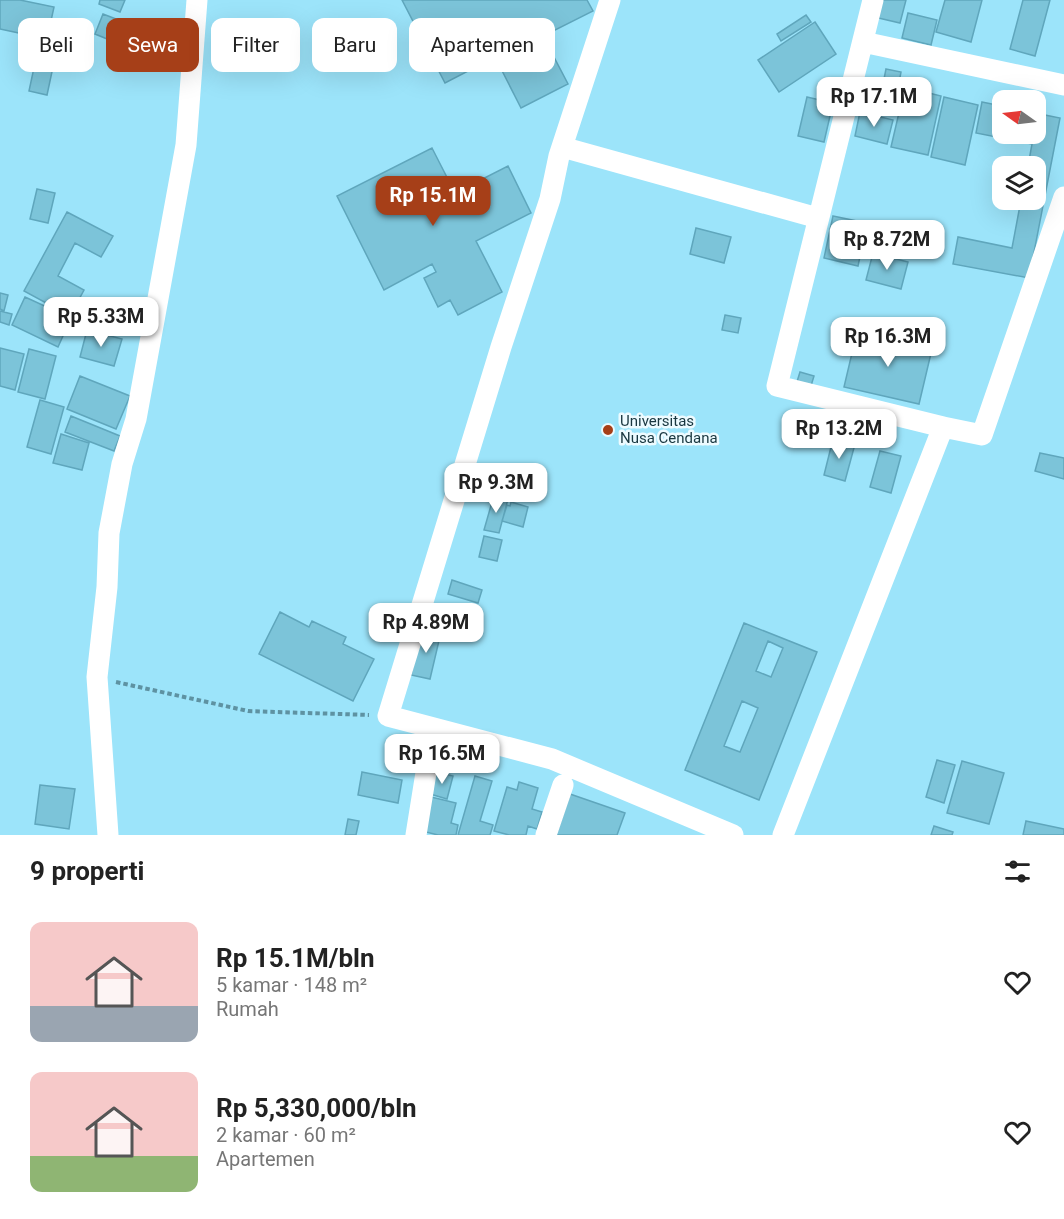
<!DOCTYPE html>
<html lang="id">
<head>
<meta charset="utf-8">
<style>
  body { margin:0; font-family:Roboto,sans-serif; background:#f2f2f2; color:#222; height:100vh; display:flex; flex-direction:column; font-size:22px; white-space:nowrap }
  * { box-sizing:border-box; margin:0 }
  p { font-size:20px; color:#767676 }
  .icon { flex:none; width:33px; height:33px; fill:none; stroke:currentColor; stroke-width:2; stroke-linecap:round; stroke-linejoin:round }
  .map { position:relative; height:835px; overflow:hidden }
  .details { display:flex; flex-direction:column; background:#fff; flex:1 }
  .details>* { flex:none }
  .top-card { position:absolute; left:18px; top:18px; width:600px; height:54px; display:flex; gap:12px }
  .needle { width:39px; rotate:284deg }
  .fabs { position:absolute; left:992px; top:90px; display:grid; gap:12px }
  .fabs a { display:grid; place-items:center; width:54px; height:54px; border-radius:12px; background:#fff; box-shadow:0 6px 24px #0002; font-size:30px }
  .price { position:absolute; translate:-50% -51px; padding:0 14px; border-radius:12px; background:#fff; color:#222; font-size:20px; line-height:39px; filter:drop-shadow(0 2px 3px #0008) }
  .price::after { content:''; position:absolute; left:50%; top:36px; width:18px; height:14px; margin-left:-9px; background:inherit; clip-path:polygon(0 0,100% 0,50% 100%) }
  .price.active { background:#a63f18; color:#fff }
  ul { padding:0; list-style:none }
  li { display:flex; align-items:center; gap:18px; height:150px; padding:0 30px }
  li span { display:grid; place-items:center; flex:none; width:168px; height:120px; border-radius:12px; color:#555 }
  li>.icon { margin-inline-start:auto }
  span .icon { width:72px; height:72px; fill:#fffc; stroke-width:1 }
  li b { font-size:26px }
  h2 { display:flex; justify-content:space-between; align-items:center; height:72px; padding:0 30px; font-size:26px }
  .tag { padding:0 21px; border-radius:12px; background:#fff; box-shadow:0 6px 24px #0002; font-size:21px; line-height:54px }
  .tag.active { background:#a63f18; color:#fff }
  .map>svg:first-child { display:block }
  .building { fill:#7cc4d9; stroke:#5fa6bc; stroke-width:1.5; fill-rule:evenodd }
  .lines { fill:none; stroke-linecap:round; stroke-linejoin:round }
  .path { stroke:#5e92a2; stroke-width:4; stroke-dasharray:4.5 3; stroke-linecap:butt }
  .minor { stroke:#fff; stroke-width:21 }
  .poi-dot { fill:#a63f18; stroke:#edfbff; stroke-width:2 }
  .labels { text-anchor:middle; stroke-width:5; stroke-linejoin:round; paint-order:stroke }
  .poi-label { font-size:15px; fill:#193740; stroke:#edfbff; text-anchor:start }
</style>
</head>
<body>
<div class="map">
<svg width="1064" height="835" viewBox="0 0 1064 835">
  <rect width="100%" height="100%" fill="#9ce4fa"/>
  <path class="building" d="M 0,0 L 20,0 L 54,7 L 47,39 L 0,29 Z
    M 100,0 L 125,0 L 120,12 L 99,4 Z
    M 402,0 L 587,0 L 593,11 L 543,36 L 568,84 L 521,108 L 495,57 L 445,83 Z
    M 878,0 L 906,0 L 900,23 L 874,17 Z
    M 945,0 L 982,0 L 971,42 L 936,32 Z
    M 1023,0 L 1050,0 L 1035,56 L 1010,49 Z
    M 908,13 L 937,20 L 931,45 L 902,38 Z
    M 103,14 L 142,29 L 134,50 L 95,34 Z
    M 806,15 L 811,22 L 781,41 L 777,34 Z
    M 815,22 L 836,54 L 779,92 L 758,60 Z
    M 35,63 L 53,67 L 47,95 L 29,91 Z
    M 886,69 L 901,72 L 897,93 L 882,89 Z
    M 905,87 L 941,96 L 928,155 L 891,147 Z
    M 807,97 L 833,103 L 824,142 L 798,136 Z
    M 944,97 L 978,105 L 965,165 L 931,157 Z
    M 982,102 L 1002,106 L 1002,134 L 1035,134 L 1035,113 L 1060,118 L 1029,278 L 953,264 L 958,237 L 1012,248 L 1021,200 L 1035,200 L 1035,166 L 1028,166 L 1032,144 L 976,133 Z
    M 860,112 L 893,120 L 887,144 L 855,136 Z
    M 432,148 L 455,193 L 508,166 L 531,213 L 476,241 L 502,292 L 458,315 L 450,300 L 438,307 L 424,278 L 436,272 L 432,264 L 384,290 L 337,196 Z
    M 37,189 L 55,193 L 48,223 L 30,219 Z
    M 67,212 L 113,236 L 101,257 L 75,243 L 58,276 L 84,290 L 70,316 L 24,291 Z
    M 833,216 L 867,223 L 858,266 L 824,258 Z
    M 696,228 L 731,237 L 724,263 L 690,254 Z
    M 873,253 L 908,262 L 901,289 L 866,280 Z
    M 0,293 L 8,295 L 4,311 L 0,309 Z
    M 25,297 L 71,318 L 58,347 L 12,325 Z
    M 0,311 L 12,314 L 9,325 L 0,322 Z
    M 725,315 L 741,318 L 738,333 L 722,330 Z
    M 87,330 L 122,339 L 114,366 L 80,357 Z
    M 857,332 L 932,349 L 919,404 L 844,387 Z
    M 0,348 L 24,354 L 15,390 L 0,386 Z
    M 29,349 L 56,356 L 45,399 L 18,392 Z
    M 800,372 L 814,376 L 810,389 L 796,385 Z
    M 80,376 L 130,396 L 116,429 L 67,409 Z
    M 40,400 L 64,407 L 51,454 L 27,447 Z
    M 71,416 L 120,436 L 114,451 L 65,432 Z
    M 61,434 L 89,443 L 82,470 L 53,463 Z
    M 833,439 L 855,444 L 845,481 L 824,475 Z
    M 880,451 L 901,456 L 891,493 L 870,487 Z
    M 1040,453 L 1064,458 L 1064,479 L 1035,471 Z
    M 494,495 L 508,499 L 499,533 L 484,530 Z
    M 511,502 L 528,507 L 523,527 L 502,521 L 507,505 L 510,506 Z
    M 484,536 L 502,540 L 497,561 L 479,557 Z
    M 452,580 L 482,590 L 478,603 L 448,594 Z
    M 280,612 L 309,627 L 312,621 L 346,637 L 343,644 L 374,659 L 353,701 L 259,654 Z
    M 744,623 L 817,652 L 759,800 L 685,770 ZM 768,641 L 783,648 L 771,677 L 756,671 ZM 742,701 L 758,708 L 740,752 L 724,746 Z
    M 422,628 L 441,632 L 430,679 L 411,675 Z
    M 937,760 L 955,765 L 944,803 L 926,797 Z
    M 962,761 L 1004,773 L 989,824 L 947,813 Z
    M 362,772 L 402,780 L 398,803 L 358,795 Z
    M 436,772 L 453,776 L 447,799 L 430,794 Z
    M 475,776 L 492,781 L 480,821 L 493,825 L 490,835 L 458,835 Z
    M 519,782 L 538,788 L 532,809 L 542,812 L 537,829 L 528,826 L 526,835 L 509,835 L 494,831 L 507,787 L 517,790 Z
    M 40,785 L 75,789 L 69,829 L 35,824 Z
    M 570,794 L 625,813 L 617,835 L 556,835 Z
    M 427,796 L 456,803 L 451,823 L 458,825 L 456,835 L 438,835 L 418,830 Z
    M 348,819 L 359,821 L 356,835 L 345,835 Z
    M 1026,821 L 1064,829 L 1064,835 L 1023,835 Z
    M 934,826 L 953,832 L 952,835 L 931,835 Z"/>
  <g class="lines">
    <path class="path" d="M 116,682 L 248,711 L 369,715"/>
    <path class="minor" d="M 610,0 L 559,156 L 550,199 L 501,347 L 388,716 L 552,759 L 733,835
      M 863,42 L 1064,85
      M 562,147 L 818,218
      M 943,427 L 982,435 L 1064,197
      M 108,835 L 97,677 L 107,587 L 109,533 L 122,464 L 136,419 L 186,145 L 197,0
      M 416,835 L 429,754
      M 546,835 L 563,785
      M 783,835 L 943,427 L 777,386 L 873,0"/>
  </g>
  <circle class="poi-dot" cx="608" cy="430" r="6"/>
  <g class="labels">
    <g class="poi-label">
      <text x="620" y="426">Universitas<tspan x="620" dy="17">Nusa Cendana</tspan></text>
    </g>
  </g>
</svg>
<div class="fabs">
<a><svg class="needle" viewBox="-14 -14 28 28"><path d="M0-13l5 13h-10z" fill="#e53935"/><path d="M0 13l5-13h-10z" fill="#767676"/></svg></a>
<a><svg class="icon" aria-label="layers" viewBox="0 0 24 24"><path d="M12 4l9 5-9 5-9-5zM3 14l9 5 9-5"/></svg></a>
</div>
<b class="price" style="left:874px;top:128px">Rp 17.1M</b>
<b class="price active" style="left:433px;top:227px">Rp 15.1M</b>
<b class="price" style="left:887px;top:271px">Rp 8.72M</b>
<b class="price" style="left:101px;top:348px">Rp 5.33M</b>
<b class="price" style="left:888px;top:368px">Rp 16.3M</b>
<b class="price" style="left:839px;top:460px">Rp 13.2M</b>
<b class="price" style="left:496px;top:514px">Rp 9.3M</b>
<b class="price" style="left:426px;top:654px">Rp 4.89M</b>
<b class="price" style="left:442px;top:785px">Rp 16.5M</b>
<div class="top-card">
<a class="tag">Beli</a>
<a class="tag active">Sewa</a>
<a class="tag">Filter</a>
<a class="tag">Baru</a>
<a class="tag">Apartemen</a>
</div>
</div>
<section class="details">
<h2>9 properti<svg class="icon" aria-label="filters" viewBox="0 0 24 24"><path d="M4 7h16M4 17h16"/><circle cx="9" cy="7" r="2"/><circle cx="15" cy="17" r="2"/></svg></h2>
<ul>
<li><span style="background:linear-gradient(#f6c9c9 70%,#9aa5b1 0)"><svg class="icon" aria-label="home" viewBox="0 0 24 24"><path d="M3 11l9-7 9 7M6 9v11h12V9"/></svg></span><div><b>Rp 15.1M/bln</b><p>5 kamar · 148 m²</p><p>Rumah</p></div><svg class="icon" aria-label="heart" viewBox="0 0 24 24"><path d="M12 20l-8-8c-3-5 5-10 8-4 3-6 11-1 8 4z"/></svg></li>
<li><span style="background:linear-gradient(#f6c9c9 70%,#8fb573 0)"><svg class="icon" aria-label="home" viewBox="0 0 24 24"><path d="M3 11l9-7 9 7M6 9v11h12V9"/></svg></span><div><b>Rp 5,330,000/bln</b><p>2 kamar · 60 m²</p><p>Apartemen</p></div><svg class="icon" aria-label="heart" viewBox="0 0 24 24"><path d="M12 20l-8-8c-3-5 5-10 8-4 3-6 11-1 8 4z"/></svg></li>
</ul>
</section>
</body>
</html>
